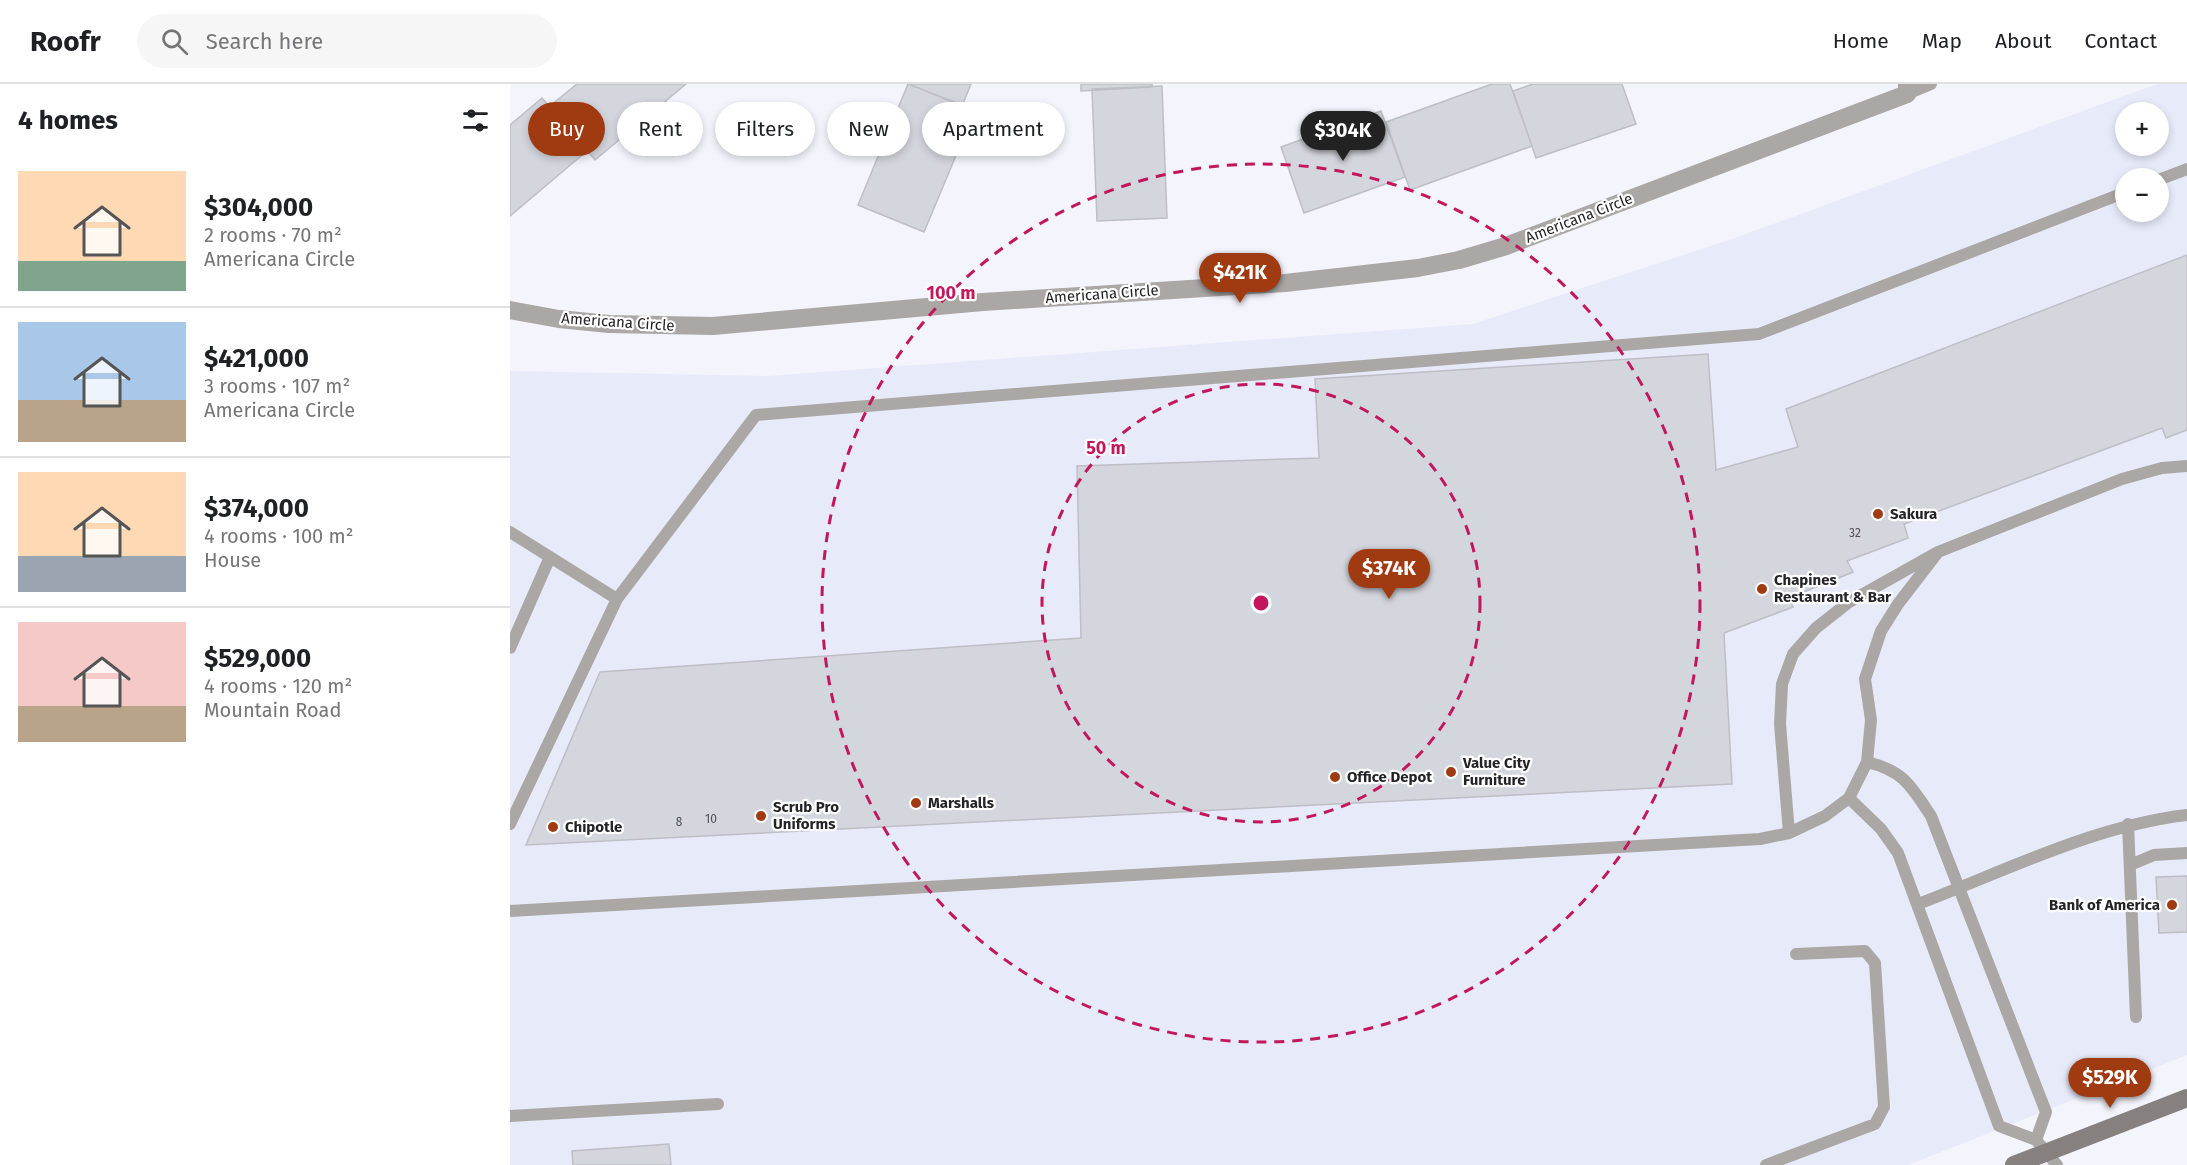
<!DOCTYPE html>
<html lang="en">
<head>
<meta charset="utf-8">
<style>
  body { margin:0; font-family:"Fira Sans",sans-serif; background:#f6f6f6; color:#202124; height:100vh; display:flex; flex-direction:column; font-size:22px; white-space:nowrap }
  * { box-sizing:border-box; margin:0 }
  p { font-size:20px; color:#757577 }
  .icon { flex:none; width:33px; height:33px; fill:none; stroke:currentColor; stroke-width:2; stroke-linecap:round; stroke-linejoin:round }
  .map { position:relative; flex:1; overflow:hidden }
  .side { display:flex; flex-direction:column; background:#fff; width:510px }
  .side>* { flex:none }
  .banner { position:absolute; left:18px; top:18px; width:570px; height:54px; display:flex; gap:12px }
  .controls { position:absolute; left:1605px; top:18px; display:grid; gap:12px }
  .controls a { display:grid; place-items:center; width:54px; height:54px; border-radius:50%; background:#fff; box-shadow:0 3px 9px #0003; font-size:30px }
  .price { position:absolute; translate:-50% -51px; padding:0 14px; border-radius:21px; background:#a03a11; color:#fff; font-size:20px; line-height:39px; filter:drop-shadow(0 2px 3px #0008) }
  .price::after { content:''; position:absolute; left:50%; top:36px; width:18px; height:14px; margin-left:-9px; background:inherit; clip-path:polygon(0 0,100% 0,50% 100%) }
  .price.active { background:#222; color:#fff }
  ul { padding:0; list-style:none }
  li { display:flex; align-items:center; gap:18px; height:150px; padding:0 18px }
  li+li { border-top:2px solid #e0e0e0 }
  li span { display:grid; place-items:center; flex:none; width:168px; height:120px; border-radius:0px; color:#555 }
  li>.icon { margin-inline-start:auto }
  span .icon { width:72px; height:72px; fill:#fffc; stroke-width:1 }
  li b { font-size:26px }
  h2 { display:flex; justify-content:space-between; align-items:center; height:72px; padding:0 18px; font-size:26px }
  .tag { padding:0 21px; border-radius:27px; background:#fff; box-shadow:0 3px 9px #0003; font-size:21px; line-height:54px }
  .tag.active { background:#a03a11; color:#fff }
  header { display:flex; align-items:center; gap:36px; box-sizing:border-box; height:84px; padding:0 30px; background:#fff; border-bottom:2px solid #e0e0e0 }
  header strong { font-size:28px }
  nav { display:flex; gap:33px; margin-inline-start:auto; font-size:21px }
  .search { width:420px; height:54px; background:#f6f6f6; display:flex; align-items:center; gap:15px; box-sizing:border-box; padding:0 21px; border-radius:33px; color:#757577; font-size:22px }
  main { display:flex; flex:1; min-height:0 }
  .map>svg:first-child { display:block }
  .built { fill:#e7eaf9; fill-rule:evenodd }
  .building { fill:#d4d6dd; stroke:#bdbec6; stroke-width:1.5 }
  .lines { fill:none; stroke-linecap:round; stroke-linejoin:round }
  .lane { stroke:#aaa7a5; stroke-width:12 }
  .street { stroke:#aaa7a5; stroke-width:18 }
  .secondary { stroke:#86817f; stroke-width:18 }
  .ring { fill:none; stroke:#c2185b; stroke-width:3; stroke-dasharray:10 8 }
  .poi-dot { fill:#a03a11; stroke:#fff; stroke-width:2 }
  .labels { text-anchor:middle; stroke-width:4.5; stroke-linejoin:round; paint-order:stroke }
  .number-label { font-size:12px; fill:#505054 }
  .street-label { font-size:15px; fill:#242427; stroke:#fff }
  .poi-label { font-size:15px; font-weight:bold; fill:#242427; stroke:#fff; text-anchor:start }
  .centre { fill:#c2185b; stroke:#fff; stroke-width:3 }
  .ring-label { font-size:18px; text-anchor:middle; font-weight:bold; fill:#c2185b; stroke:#fff; stroke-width:4.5; stroke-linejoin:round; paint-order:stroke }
</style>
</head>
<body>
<header>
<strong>Roofr</strong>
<div class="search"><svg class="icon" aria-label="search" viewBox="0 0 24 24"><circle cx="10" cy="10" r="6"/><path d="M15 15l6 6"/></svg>Search here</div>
<nav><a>Home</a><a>Map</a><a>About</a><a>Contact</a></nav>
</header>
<main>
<section class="side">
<h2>4 homes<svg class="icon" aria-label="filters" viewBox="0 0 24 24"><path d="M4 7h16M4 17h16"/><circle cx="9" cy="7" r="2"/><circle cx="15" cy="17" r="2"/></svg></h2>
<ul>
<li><span style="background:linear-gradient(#ffd9b3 75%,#7fa58c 0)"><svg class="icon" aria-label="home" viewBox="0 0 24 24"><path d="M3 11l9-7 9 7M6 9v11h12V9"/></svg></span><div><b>$304,000</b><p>2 rooms · 70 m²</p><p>Americana Circle</p></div></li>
<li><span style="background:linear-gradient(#a9c7e8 65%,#b9a48a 0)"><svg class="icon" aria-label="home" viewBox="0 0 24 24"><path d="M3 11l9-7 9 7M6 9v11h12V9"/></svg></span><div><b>$421,000</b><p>3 rooms · 107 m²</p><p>Americana Circle</p></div></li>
<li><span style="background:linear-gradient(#ffd9b3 70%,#9aa5b1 0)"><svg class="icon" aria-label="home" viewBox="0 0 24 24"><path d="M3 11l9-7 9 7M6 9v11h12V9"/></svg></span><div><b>$374,000</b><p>4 rooms · 100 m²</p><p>House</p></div></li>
<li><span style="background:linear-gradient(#f6c9c9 70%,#b9a48a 0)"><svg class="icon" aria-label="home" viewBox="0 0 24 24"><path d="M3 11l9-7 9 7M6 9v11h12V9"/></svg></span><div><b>$529,000</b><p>4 rooms · 120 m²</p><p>Mountain Road</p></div></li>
</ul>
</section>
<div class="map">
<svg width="1677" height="1081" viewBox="0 0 1677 1081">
  <rect width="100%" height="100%" fill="#f3f4fc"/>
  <path class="built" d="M 1647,0 L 1677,0 L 1677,971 L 1398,1081 L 0,1081 L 0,287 L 259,292 L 963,240 L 1225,154 ZM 1616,28 L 1648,28 L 1648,62 L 1616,62 ZM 1616,94 L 1648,94 L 1648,128 L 1616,128 Z"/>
  <path class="building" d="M 67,0 L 176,0 L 85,76 L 40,22 Z
    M 398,0 L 465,26 L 414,148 L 348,121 Z
    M 399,0 L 461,0 L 452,22 Z
    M 571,0 L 642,0 L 642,3 L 571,7 Z
    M 982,0 L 1000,0 L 1022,62 L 900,106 L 876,38 Z
    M 1023,0 L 1112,0 L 1126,40 L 1026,74 L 1003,7 Z
    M 652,2 L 657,134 L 587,137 L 582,5 Z
    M 32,14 L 77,67 L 0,132 L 0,41 Z
    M 871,27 L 895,93 L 794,129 L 771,63 Z
    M 1677,171 L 1677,346 L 1656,354 L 1652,344 L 1394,440 L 1398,454 L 1337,477 L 1343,488 L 1279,514 L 1283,523 L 1214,549 L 1222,700 L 16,761 L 90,588 L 571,554 L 567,382 L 809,374 L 805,295 L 1198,270 L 1206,386 L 1288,363 L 1276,325 Z
    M 1677,792 L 1677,848 L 1649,849 L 1646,793 Z
    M 159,1060 L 161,1081 L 63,1081 L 62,1067 Z"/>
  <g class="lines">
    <path class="lane" d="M 1397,10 L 1421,0
      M 1648,96 L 1677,85
      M 0,448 L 107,515 L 0,740
      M 107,515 L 246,331 L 1249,250 L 1616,108
      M 0,564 L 40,473
      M 1357,678 C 1394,687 1401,702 1421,732 L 1536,1028 L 1526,1056
      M 1339,714 L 1371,745 L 1388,769 L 1489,1042 L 1526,1056 L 1547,1081
      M 1618,740 L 1626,933
      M 1279,749 L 1270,640 L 1272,600 L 1283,570 L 1306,544 L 1339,518 L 1428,468 L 1612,395 L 1652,384 L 1677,382
      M 1620,781 L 1644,771 L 1677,769
      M 1408,820 C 1495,787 1583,742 1677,731
      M 0,827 L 1250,755 L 1279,749 L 1315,732 L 1339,714 L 1357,678 L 1361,636 L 1355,595 L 1371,547 L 1388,520 L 1428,468
      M 0,1032 L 208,1020
      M 1256,1081 L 1365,1040 L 1374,1023 L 1365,879 L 1355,867 L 1286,870"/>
    <path class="street" d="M 0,226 L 49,235 L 99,240 L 203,242 L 473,218 L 775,199 L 908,184 L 949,176 L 996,162 L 1397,10 L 1397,0"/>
    <path class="secondary" d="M 1504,1081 L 1677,1014"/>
  </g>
  <g class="ring">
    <circle cx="751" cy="519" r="219"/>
    <circle cx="751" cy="519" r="439"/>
  </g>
  <g class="poi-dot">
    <circle cx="1368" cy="430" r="6"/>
    <circle cx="1252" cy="505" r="6"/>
    <circle cx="941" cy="688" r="6"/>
    <circle cx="825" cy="693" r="6"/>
    <circle cx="406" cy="719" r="6"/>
    <circle cx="251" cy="732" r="6"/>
    <circle cx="43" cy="743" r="6"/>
    <circle cx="1662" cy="821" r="6"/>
  </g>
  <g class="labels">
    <g class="number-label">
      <text x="1345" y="453">32</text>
      <text x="201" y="739">10</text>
      <text x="169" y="742">8</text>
    </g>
    <g class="street-label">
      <text transform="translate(1069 134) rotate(-21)" y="5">Americana Circle</text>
      <text transform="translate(592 210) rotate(-4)" y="5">Americana Circle</text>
      <text transform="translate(108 238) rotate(4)" y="5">Americana Circle</text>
    </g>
    <g class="poi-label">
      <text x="1380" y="435">Sakura</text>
      <text x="1264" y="501">Chapines<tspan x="1264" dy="17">Restaurant &amp; Bar</tspan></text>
      <text x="953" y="684">Value City<tspan x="953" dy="17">Furniture</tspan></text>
      <text x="837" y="698">Office Depot</text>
      <text x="418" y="724">Marshalls</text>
      <text x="263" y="728">Scrub Pro<tspan x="263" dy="17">Uniforms</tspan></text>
      <text x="55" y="748">Chipotle</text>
      <text x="1650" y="826" text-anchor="end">Bank of America</text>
    </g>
  </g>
  <circle cx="751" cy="519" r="9" class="centre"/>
  <g class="ring-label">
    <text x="441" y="215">100 m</text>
    <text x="596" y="370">50 m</text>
  </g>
</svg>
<div class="controls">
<a>+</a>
<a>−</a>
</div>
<b class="price active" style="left:833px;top:78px">$304K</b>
<b class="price" style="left:730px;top:220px">$421K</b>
<b class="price" style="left:879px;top:516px">$374K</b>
<b class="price" style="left:1600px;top:1025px">$529K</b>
<div class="banner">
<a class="tag active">Buy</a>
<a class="tag">Rent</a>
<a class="tag">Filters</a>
<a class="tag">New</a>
<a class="tag">Apartment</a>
</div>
</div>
</main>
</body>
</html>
